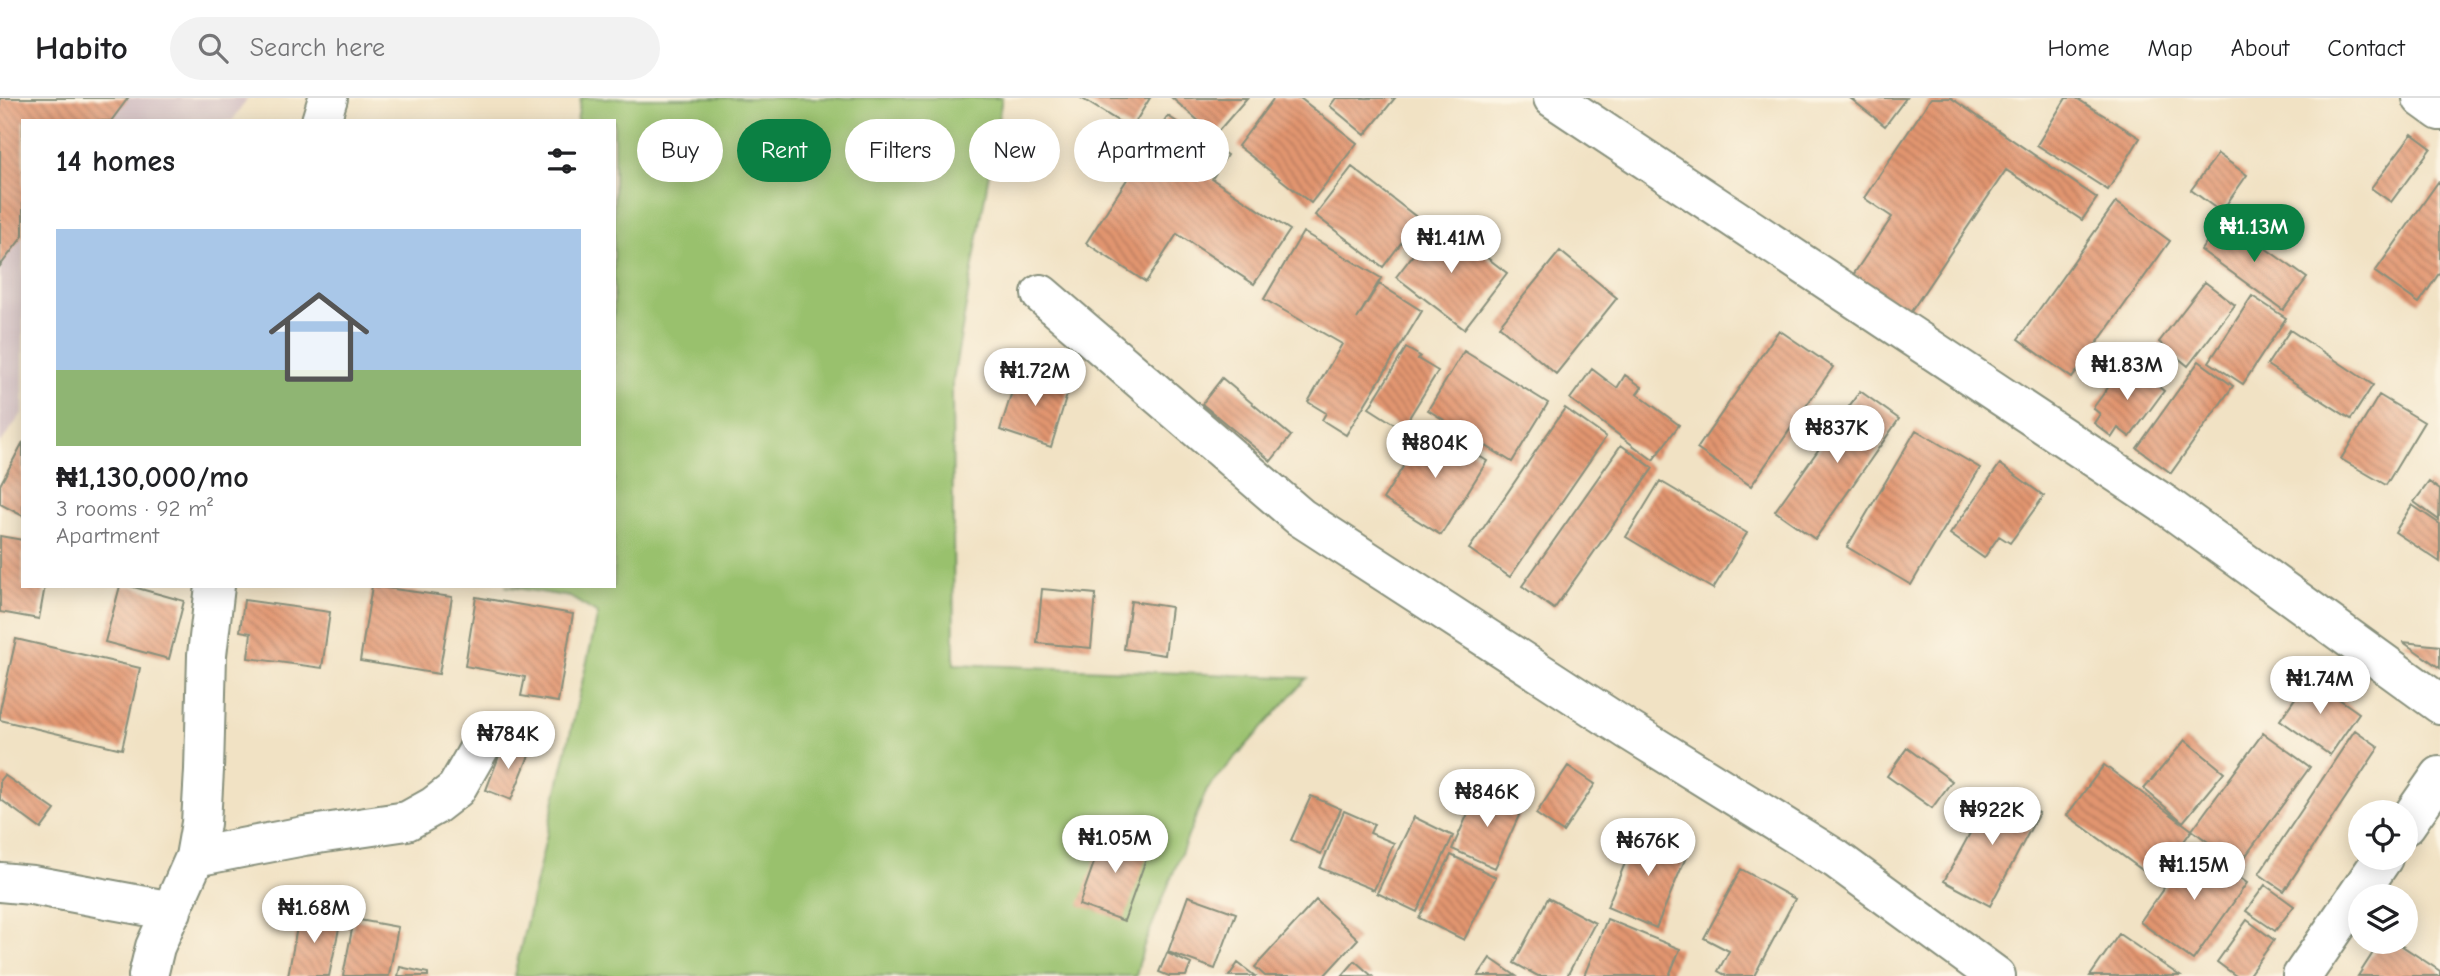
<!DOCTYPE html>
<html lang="en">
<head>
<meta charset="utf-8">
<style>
  body { margin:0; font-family:"Comic Neue",sans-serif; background:#f2f2f2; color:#202124; height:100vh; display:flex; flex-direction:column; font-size:26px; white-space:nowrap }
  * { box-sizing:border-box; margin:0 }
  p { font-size:23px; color:#757577 }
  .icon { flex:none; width:38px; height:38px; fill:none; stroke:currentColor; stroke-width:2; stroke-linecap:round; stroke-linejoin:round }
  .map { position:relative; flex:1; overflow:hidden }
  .panel { position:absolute; left:21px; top:21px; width:595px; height:469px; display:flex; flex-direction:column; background:#fff; border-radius:0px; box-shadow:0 4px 18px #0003 }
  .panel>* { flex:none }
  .banner { position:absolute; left:637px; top:21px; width:665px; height:63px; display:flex; gap:14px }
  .buttons { position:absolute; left:2348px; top:702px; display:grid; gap:14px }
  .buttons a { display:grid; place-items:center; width:70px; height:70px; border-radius:50%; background:#fff; box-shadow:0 4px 18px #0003; font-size:35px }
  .price { position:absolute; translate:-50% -60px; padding:0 16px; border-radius:24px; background:#fff; color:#222; font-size:23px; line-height:46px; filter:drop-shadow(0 2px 4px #0008) }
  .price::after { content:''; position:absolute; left:50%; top:42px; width:21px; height:16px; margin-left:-10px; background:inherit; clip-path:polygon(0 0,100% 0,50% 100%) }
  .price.on { background:#0b8043; color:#fff }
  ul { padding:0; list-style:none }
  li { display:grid; align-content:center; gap:14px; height:371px; padding:0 35px }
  li span { display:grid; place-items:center; height:217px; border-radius:0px; color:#555 }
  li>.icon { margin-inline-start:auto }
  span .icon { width:126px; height:126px; fill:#fffc; stroke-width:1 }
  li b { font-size:30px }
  h2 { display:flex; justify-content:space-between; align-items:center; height:84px; padding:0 35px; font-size:30px }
  .pill { padding:0 24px; border-radius:32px; background:#fff; box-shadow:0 4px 18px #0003; font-size:24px; line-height:63px }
  .pill.on { background:#0b8043; color:#fff }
  header { display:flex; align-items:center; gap:42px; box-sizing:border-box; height:98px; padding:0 35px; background:#fff; border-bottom:2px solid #e0e0e0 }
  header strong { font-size:33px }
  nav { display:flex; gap:38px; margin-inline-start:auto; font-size:24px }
  .search { width:490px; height:63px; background:#f2f2f2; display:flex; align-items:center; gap:18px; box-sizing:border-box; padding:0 24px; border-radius:38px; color:#757577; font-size:26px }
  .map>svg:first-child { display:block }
  .industrial { fill:#d2bec2 }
  .green { fill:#99c16d; stroke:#5c7f50; stroke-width:2 }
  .building { fill:url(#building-back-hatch) }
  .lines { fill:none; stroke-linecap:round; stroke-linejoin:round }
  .street-casing { stroke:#88907c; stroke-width:42 }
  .street { stroke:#fff; stroke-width:38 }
</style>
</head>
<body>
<header>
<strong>Habito</strong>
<div class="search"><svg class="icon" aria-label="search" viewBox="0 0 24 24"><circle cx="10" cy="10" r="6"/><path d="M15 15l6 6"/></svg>Search here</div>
<nav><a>Home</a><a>Map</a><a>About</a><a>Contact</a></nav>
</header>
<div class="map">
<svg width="2440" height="878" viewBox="0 0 2440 878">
  <defs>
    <pattern id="building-back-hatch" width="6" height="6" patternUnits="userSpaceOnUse" patternTransform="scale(1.75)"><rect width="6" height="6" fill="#e29570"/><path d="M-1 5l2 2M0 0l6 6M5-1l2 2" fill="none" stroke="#b77b5d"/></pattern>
  </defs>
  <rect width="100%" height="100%" fill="#fcf5e5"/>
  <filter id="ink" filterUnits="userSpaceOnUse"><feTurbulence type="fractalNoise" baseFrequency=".0143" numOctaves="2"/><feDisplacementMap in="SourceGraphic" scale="14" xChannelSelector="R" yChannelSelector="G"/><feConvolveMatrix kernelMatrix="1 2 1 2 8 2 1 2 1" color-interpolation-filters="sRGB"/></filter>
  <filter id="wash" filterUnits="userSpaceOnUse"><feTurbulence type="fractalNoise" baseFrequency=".00686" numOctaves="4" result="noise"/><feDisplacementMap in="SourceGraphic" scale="28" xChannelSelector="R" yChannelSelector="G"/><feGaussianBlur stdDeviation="1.57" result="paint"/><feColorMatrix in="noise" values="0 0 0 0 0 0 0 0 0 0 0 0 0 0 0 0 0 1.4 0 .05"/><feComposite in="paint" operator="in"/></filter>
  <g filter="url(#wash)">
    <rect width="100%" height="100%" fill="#f1e2c4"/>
    <path class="industrial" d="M 0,0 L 248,0 L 232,23 L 23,23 L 23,314 L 0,346 Z"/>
    <path class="green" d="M 581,0 L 1002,0 L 952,288 L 954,566 L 1307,580 L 1207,691 L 1143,850 L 1136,878 L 514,878 L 598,516 L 570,499 L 505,488 L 614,488 L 614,23 L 577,23 Z"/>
    <g id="blocks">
      <path class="building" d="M 0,0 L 128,0 L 111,23 L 23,23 L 23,138 L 0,168 Z
        M 1081,0 L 1150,0 L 1131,31 Z
        M 1172,0 L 1247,0 L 1215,37 Z
        M 1274,0 L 1300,0 L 1357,45 L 1311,105 L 1238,48 Z
        M 1336,0 L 1395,0 L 1365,37 L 1330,8 Z
        M 1850,0 L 1906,0 L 1885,28 Z
        M 1931,0 L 1951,0 L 2097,100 L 2082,122 L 2006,72 L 1910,215 L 1853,177 L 1892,119 L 1864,100 Z
        M 2066,0 L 2076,0 L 2140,40 L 2108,92 L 2037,47 Z
        M 1168,18 L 1227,57 L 1212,81 L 1290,132 L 1254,186 L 1177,136 L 1146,184 L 1086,145 Z
        M 2412,36 L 2431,50 L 2391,104 L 2371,90 Z
        M 2218,56 L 2247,77 L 2221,114 L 2191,92 Z
        M 1352,69 L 1419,121 L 1383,169 L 1315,117 Z
        M 2438,84 L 2440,86 L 2440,174 L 2419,205 L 2375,174 Z
        M 2116,104 L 2170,143 L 2072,280 L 2018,241 Z
        M 2223,120 L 2307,180 L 2283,212 L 2201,152 Z
        M 1439,123 L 1507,175 L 1464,231 L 1396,179 Z
        M 1303,134 L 1381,180 L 1357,221 L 1379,186 L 1422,213 L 1346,337 L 1322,322 L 1326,315 L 1308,304 L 1342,246 L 1264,201 Z
        M 1560,153 L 1617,200 L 1556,276 L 1499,228 Z
        M 2205,184 L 2235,207 L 2188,268 L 2159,244 Z
        M 2252,198 L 2286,220 L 2243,286 L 2209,264 Z
        M 1779,232 L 1833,269 L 1751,388 L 1697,351 Z
        M 2290,232 L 2373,287 L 2351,321 L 2267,267 Z
        M 1406,250 L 1420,258 L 1418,261 L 1438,273 L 1402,331 L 1369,310 Z
        M 1464,253 L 1548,305 L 1512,364 L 1428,312 Z
        M 2199,263 L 2233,288 L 2171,375 L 2137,350 Z
        M 2127,264 L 2164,293 L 2130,339 L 2118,330 L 2112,339 L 2094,325 L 2100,316 L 2093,310 Z
        M 1019,271 L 1070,287 L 1051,349 L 1000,332 Z
        M 1592,271 L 1617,290 L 1625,277 L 1642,289 L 1637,296 L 1679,327 L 1653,362 L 1570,301 Z
        M 1222,280 L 1291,338 L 1271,363 L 1202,306 Z
        M 1860,293 L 1899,321 L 1815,441 L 1775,413 Z
        M 2379,297 L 2424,324 L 2386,387 L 2341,361 Z
        M 1565,310 L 1606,339 L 1510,479 L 1469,451 Z
        M 1429,327 L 1487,363 L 1441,437 L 1383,401 Z
        M 1916,332 L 1980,370 L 1911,487 L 1847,449 Z
        M 23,344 L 23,418 L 0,406 L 0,387 Z
        M 1621,347 L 1653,370 L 1554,511 L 1522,488 Z
        M 2000,366 L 2044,398 L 2010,445 L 1999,438 L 1984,460 L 1950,436 Z
        M 1660,383 L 1747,435 L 1713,491 L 1626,439 Z
        M 2429,384 L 2440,392 L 2439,422 L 2414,404 Z
        M 2412,407 L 2440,426 L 2440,464 L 2395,434 Z
        M 0,438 L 23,442 L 23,488 L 45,488 L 39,521 L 0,514 Z
        M 120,488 L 130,488 L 184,503 L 169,561 L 105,544 Z
        M 372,488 L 452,499 L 439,576 L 360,563 Z
        M 1042,491 L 1096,496 L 1091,550 L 1037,545 Z
        M 476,499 L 573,516 L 558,604 L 521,598 L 525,579 L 465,568 Z
        M 244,502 L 330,514 L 322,570 L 248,560 L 251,535 L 240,533 Z
        M 1131,503 L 1171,509 L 1165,557 L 1124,551 Z
        M 16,541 L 140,570 L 122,651 L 0,622 L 0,612 Z
        M 2403,544 L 2440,548 L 2440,570 Z
        M 2309,580 L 2359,615 L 2330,657 L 2280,622 Z
        M 2355,632 L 2379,649 L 2284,793 L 2259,776 Z
        M 2263,635 L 2310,669 L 2239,767 L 2192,732 Z
        M 2185,642 L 2224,674 L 2183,724 L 2144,691 Z
        M 504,645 L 530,655 L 511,702 L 486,692 Z
        M 1907,650 L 1952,683 L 1932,710 L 1887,678 Z
        M 2104,667 L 2192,732 L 2156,782 L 2067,717 Z
        M 1568,668 L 1595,686 L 1563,734 L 1536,716 Z
        M 4,677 L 55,712 L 41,731 L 0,701 L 0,682 Z
        M 1479,691 L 1522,711 L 1495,770 L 1452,751 Z
        M 1994,691 L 2039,715 L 1990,808 L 1944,783 Z
        M 1311,698 L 1341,711 L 1321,756 L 1291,742 Z
        M 1344,713 L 1374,726 L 1370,735 L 1394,745 L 1374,792 L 1320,770 Z
        M 1414,719 L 1453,738 L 1417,814 L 1377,795 Z
        M 1106,731 L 1151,747 L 1124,823 L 1079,807 Z
        M 1639,731 L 1689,752 L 1656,830 L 1607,809 Z
        M 2194,747 L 2247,785 L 2193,862 L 2140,824 Z
        M 1451,757 L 1496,779 L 1464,842 L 1419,820 Z
        M 1741,771 L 1795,801 L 1754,878 L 1727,878 L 1718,873 L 1729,853 L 1704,840 Z
        M 2265,787 L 2294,808 L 2275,833 L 2246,813 Z
        M 1188,798 L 1236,815 L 1215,871 L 1168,854 Z
        M 1548,800 L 1595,825 L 1567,878 L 1538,878 L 1514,865 Z
        M 1316,802 L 1358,841 L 1324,878 L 1265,878 L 1255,869 Z
        M 300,813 L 341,821 L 329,878 L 288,878 Z
        M 354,821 L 398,829 L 389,878 L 343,878 Z
        M 1607,821 L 1680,851 L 1669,878 L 1584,878 Z
        M 2247,822 L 2274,842 L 2248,878 L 2236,878 L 2217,864 Z
        M 2119,836 L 2180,878 L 2090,878 Z
        M 2380,844 L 2396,844 L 2440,873 L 2440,878 L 2358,878 Z
        M 1167,855 L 1191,866 L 1186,878 L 1169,878 L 1159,874 Z
        M 1490,860 L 1516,878 L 1478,878 Z
        M 1355,863 L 1372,878 L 1342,878 Z
        M 1238,865 L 1255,878 L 1229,878 Z
        M 400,869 L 428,875 L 428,878 L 398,878 Z"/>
    </g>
  </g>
  <g filter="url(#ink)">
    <use href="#blocks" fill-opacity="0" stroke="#88907c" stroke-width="2"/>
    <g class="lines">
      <g class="street-casing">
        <path id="street" d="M 1553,0 L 2164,406 L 2440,606
          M 2422,0 L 2440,13
          M 321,23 L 328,0
          M 1041,196 L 1300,419 L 1628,632 L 1836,761 L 1996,878
          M 2406,727 L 2440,678
          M 195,759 L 304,738 L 407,723 L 434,708 L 456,691 L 480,649
          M 0,784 L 32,787 L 172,813
          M 148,878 L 155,849 L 195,759 L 201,725 L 204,672 L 207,557 L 215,488
          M 2302,878 L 2383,760"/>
      </g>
      <use href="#street" class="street"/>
    </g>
  </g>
</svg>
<div class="buttons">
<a><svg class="icon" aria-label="locate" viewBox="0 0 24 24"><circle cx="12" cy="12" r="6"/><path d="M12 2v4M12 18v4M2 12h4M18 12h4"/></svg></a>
<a><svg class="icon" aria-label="layers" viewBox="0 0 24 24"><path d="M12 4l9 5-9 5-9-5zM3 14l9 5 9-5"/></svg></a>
</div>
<b class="price on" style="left:2254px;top:166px">₦1.13M</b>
<b class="price" style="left:1451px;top:177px">₦1.41M</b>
<b class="price" style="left:2127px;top:304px">₦1.83M</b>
<b class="price" style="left:1035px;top:310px">₦1.72M</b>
<b class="price" style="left:1837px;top:367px">₦837K</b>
<b class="price" style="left:1435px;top:382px">₦804K</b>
<b class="price" style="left:2320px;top:618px">₦1.74M</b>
<b class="price" style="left:508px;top:673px">₦784K</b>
<b class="price" style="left:1487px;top:731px">₦846K</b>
<b class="price" style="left:1992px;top:749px">₦922K</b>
<b class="price" style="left:1115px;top:777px">₦1.05M</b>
<b class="price" style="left:1648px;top:780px">₦676K</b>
<b class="price" style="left:2194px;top:804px">₦1.15M</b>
<b class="price" style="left:314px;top:847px">₦1.68M</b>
<div class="banner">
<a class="pill">Buy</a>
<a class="pill on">Rent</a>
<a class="pill">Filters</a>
<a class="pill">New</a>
<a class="pill">Apartment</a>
</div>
<section class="panel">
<h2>14 homes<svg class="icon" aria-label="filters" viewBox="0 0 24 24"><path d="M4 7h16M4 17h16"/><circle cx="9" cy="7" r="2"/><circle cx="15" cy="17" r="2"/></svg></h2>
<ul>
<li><span style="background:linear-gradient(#a9c7e8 65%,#8fb573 0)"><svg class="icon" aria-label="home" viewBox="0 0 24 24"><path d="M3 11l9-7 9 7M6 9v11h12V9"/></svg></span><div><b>₦1,130,000/mo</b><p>3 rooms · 92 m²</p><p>Apartment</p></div></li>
</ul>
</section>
</div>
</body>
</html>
